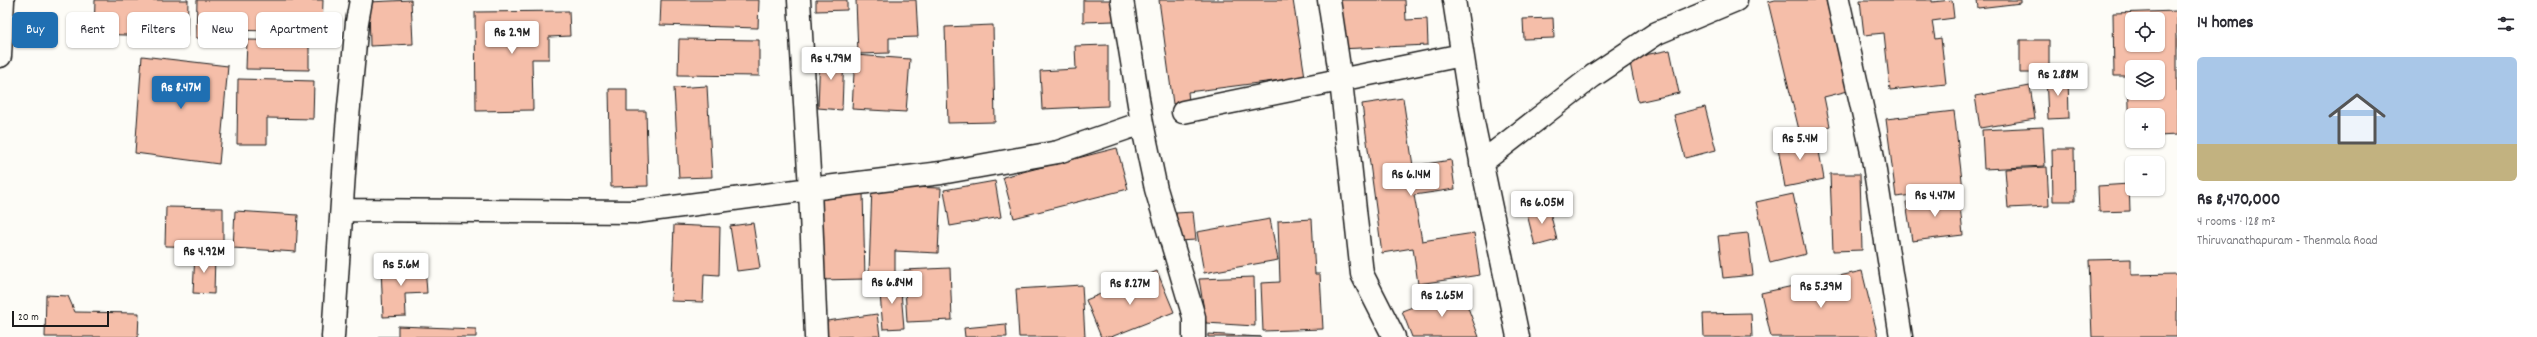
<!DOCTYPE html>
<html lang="en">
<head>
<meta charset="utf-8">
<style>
  body { margin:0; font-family:Dekko,sans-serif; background:#f7f7f7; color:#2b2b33; height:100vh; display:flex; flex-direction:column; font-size:15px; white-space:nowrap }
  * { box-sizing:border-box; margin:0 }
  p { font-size:13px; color:#7c7c81 }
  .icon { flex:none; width:22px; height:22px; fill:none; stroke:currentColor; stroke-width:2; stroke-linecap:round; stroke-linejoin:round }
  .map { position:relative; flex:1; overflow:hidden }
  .sheet { display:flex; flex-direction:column; background:#fff; width:360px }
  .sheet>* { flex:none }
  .top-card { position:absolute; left:12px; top:12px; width:380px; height:36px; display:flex; gap:8px }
  .tools { position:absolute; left:2125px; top:12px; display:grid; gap:8px }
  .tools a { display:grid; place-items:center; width:40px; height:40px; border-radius:6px; background:#fff; box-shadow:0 1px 3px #0004; font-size:20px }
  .scale { position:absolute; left:12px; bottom:10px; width:97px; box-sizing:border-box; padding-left:4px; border:2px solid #1c1c1c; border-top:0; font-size:11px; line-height:14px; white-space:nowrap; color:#1c1c1c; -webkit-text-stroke:3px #fdfcf7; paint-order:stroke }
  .price { position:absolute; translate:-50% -34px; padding:0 9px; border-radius:4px; background:#fff; color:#222; font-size:13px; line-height:26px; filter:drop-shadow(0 1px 2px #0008) }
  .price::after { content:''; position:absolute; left:50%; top:24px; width:12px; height:9px; margin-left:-6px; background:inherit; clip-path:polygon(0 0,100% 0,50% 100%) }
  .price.on { background:#1f6fb2; color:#fff }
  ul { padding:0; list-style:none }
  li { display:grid; align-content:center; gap:8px; height:212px; padding:0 20px }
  li span { display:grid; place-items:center; height:124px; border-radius:6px; color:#555 }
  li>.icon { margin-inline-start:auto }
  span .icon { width:72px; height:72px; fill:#fffc; stroke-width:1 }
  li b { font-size:17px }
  h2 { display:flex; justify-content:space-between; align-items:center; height:48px; padding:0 20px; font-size:17px }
  .tag { padding:0 14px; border-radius:6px; background:#fff; box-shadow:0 1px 3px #0004; font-size:14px; line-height:36px }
  .tag.on { background:#1f6fb2; color:#fff }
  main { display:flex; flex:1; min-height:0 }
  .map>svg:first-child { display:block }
  .building { fill:#f5bea9; stroke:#1c1c1c; fill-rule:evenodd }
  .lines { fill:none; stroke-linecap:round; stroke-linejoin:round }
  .minor-casing { stroke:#1c1c1c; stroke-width:25 }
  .major-casing { stroke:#1c1c1c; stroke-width:25 }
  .minor { stroke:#fdfcf7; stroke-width:22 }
  .major { stroke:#fdfcf7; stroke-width:22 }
</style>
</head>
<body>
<main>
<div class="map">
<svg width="2177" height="337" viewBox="0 0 2177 337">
  <rect width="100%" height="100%" fill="#fdfcf7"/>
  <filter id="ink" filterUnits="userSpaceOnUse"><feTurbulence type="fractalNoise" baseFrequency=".025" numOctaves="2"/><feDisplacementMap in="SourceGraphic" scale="8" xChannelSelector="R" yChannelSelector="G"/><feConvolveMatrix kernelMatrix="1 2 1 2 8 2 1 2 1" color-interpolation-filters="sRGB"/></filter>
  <g filter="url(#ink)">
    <path class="building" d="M 95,0 L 188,0 L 187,37 L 94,34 Z
      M 197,0 L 323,0 L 322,32 L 225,30 L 225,39 L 196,38 Z
      M 411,0 L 413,44 L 370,46 L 369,2 Z
      M 661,0 L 759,0 L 758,28 L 660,25 Z
      M 816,0 L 847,0 L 847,10 L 816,11 Z
      M 856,0 L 916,0 L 918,37 L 889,38 L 889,53 L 858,54 Z
      M 1083,0 L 1114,0 L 1114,21 L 1083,22 Z
      M 1159,0 L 1293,0 L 1305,77 L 1188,92 L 1189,101 L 1173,104 Z
      M 1337,0 L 1405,0 L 1406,20 L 1427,19 L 1428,45 L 1339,49 Z
      M 1775,0 L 1826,0 L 1848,91 L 1824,97 L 1830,126 L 1800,134 L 1768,2 Z
      M 1860,0 L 1932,0 L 1932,2 L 1952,0 L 1954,18 L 1932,21 L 1935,39 L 1941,38 L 1946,84 L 1890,90 L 1884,33 L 1864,35 Z
      M 1977,0 L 2021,0 L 2021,3 L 1978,8 Z
      M 569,11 L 570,36 L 549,37 L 549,59 L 532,59 L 533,110 L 476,111 L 475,12 Z
      M 2177,11 L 2177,135 L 2158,136 L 2158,115 L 2132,115 L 2132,136 L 2130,136 L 2128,76 L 2114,76 L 2113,13 ZM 2132,19 L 2158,19 L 2158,45 L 2132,45 ZM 2132,67 L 2158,67 L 2158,93 L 2132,93 Z
      M 1553,18 L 1554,38 L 1524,39 L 1523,19 Z
      M 993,25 L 995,122 L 948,123 L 945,27 Z
      M 679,39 L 759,40 L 759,76 L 678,75 Z
      M 247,40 L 309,41 L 309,70 L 246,69 Z
      M 2020,40 L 2049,40 L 2049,73 L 2020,73 Z
      M 1108,45 L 1108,106 L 1042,109 L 1040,71 L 1076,69 L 1075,46 Z
      M 1670,50 L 1679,93 L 1638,102 L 1629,58 Z
      M 820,52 L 844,53 L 842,110 L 818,108 Z
      M 855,55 L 910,59 L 906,112 L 852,109 Z
      M 142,56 L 228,66 L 219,164 L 135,153 Z
      M 2068,75 L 2069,118 L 2048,119 L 2046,76 Z
      M 238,79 L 314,81 L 313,119 L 267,118 L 267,144 L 237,144 Z
      M 707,86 L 712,177 L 679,178 L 674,88 Z
      M 2030,86 L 2035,119 L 1980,128 L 1975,96 Z
      M 609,89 L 627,89 L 627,111 L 646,111 L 648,186 L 611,187 Z
      M 1403,98 L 1413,166 L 1451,160 L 1455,189 L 1414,195 L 1422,241 L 1474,233 L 1480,275 L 1418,284 L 1413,248 L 1382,253 L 1362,104 Z
      M 1705,107 L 1716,150 L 1685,158 L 1674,115 Z
      M 1954,111 L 1963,189 L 1896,197 L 1886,119 Z
      M 2043,127 L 2045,166 L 1984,169 L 1982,130 Z
      M 1816,135 L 1824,179 L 1785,187 L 1777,142 Z
      M 1117,148 L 1128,189 L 1014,218 L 1003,177 Z
      M 2052,149 L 2074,149 L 2075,201 L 2053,201 Z
      M 2047,167 L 2049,206 L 2008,208 L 2005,169 Z
      M 1830,174 L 1860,174 L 1862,250 L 1833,251 Z
      M 995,181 L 1001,217 L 950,226 L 944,190 Z
      M 2129,184 L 2130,211 L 2099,212 L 2098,186 Z
      M 872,186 L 941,188 L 938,253 L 895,251 L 895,274 L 869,273 Z
      M 863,192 L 865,279 L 820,280 L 819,193 Z
      M 1793,194 L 1806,254 L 1770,263 L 1756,202 Z
      M 1959,196 L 1963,235 L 1912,241 L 1906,202 Z
      M 1548,204 L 1557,240 L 1535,246 L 1526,210 Z
      M 166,207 L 223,208 L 223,247 L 165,246 Z
      M 235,211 L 298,215 L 296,252 L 233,248 Z
      M 1193,212 L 1196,240 L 1179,241 L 1176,213 Z
      M 1270,219 L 1278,260 L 1204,273 L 1197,232 Z
      M 1312,219 L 1315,274 L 1320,274 L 1323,329 L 1263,331 L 1261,283 L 1280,282 L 1278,221 Z
      M 753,223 L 760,268 L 737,271 L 730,226 Z
      M 674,225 L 720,227 L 719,275 L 704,274 L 703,302 L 671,301 Z
      M 1748,233 L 1753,275 L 1723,278 L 1718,236 Z
      M 195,253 L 215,254 L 214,294 L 193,293 Z
      M 2131,259 L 2131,275 L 2177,274 L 2177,337 L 2092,337 L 2089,260 Z
      M 425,265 L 427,293 L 405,294 L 406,316 L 383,317 L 381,267 Z
      M 950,268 L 952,320 L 907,322 L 904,270 Z
      M 1157,271 L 1174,312 L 1111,337 L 1101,337 L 1086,300 Z
      M 1862,271 L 1878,337 L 1771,337 L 1761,293 Z
      M 1254,277 L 1255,326 L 1206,323 L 1199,279 Z
      M 900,280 L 904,328 L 883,329 L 879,282 Z
      M 1082,285 L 1085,337 L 1019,337 L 1016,289 Z
      M 1461,289 L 1479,337 L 1412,337 L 1402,311 Z
      M 46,295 L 68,296 L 75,312 L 139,313 L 138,337 L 45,337 Z
      M 1751,313 L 1752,337 L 1704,337 L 1703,314 Z
      M 877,314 L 880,336 L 822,337 L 820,322 Z
      M 1006,324 L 1007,337 L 965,337 L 964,328 Z
      M 398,326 L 476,329 L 476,337 L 378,337 L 398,337 Z
      M 1208,334 L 1261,337 L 1208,337 Z"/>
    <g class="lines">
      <g class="minor-casing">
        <path id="minor" d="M 1329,0 L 1341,81 L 1362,274 L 1394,337
          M 1454,0 L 1473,122 L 1518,337
          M 1838,0 L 1872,152 L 1901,337
          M 1183,112 L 1462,55
          M 1142,123 L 1156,189 L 1194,317 L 1194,337
          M 1481,163 L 1593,76 L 1657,33 L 1736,0
          M 342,210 L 636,212 L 810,189 L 799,0
          M 333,337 L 347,128 L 357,22 L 361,0
          M 816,337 L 810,189 L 941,173 L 1058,152 L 1142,123 L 1122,0"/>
      </g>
      <g class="major-casing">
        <path id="major" d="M 0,56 L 3,0"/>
      </g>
      <use href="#minor" class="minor"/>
      <use href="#major" class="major"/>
    </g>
  </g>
</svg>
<div class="tools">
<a><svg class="icon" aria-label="locate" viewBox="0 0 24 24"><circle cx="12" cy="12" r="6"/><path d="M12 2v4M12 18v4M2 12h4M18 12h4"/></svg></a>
<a><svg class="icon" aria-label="layers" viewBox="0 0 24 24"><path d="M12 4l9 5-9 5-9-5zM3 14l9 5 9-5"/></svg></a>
<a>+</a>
<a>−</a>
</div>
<div class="scale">20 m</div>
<b class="price" style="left:512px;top:55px">Rs 2.9M</b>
<b class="price" style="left:831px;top:81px">Rs 4.79M</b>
<b class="price" style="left:2058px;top:97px">Rs 2.88M</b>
<b class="price on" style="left:181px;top:110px">Rs 8.47M</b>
<b class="price" style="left:1800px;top:161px">Rs 5.4M</b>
<b class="price" style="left:1411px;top:197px">Rs 6.14M</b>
<b class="price" style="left:1935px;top:218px">Rs 4.47M</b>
<b class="price" style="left:1542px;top:225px">Rs 6.05M</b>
<b class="price" style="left:204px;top:274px">Rs 4.92M</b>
<b class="price" style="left:401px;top:287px">Rs 5.6M</b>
<b class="price" style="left:892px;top:305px">Rs 6.84M</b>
<b class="price" style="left:1130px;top:306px">Rs 8.27M</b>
<b class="price" style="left:1821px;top:309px">Rs 5.39M</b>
<b class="price" style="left:1442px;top:318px">Rs 2.65M</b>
<div class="top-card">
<a class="tag on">Buy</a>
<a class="tag">Rent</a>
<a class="tag">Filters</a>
<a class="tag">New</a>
<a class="tag">Apartment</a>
</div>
</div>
<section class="sheet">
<h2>14 homes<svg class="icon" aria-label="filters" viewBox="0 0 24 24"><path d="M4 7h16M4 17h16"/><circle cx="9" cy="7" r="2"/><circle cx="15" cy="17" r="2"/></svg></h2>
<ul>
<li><span style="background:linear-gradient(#a9c7e8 70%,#c2b280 0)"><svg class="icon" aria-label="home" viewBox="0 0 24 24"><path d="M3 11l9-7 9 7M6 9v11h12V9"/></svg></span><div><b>Rs 8,470,000</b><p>4 rooms · 128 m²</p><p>Thiruvanathapuram - Thenmala Road</p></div></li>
</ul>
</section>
</main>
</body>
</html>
